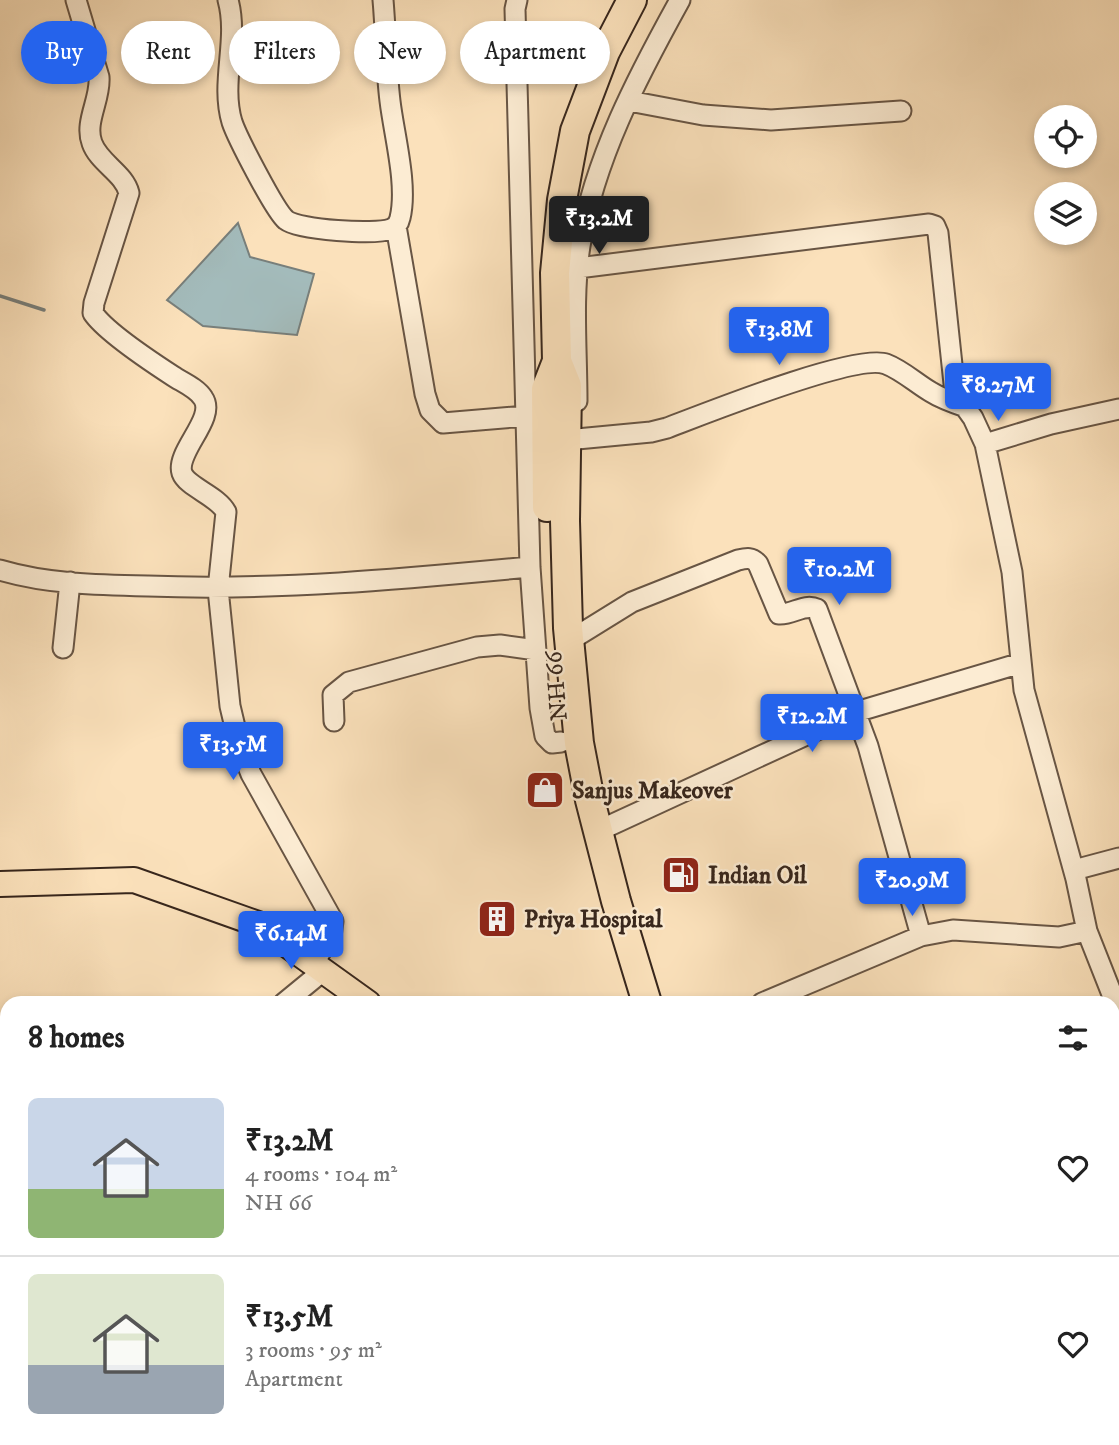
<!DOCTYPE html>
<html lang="en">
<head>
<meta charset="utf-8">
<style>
  body { margin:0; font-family:"IM FELL DW Pica",serif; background:#f6f6f6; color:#222; height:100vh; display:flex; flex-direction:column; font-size:26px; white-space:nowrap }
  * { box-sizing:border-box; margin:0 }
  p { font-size:23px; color:#767676 }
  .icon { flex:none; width:38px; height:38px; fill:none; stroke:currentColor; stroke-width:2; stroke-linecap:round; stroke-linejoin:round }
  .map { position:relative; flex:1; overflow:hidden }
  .sheet { position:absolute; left:0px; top:996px; width:1120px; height:450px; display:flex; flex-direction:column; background:#fff; border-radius:21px 21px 0 0; box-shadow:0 4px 10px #0003 }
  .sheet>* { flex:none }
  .guide { position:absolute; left:21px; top:21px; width:700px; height:63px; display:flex; gap:14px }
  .fabs { position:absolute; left:1034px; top:105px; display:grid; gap:14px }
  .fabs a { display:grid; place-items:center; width:63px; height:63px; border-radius:50%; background:#fff; box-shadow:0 4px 10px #0003; font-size:35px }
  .price { position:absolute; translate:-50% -60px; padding:0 16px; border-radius:7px; background:#2563eb; color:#fff; font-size:23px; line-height:46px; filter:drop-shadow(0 2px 4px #0008) }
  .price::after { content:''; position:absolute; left:50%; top:42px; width:21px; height:16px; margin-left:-10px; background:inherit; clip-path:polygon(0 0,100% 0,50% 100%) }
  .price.on { background:#222; color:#fff }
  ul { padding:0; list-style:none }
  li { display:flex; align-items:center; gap:21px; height:175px; padding:0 28px }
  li+li { border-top:2px solid #e0e0e0 }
  li span { display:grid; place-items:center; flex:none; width:196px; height:140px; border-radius:10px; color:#555 }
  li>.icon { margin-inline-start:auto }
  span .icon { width:84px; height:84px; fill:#fffc; stroke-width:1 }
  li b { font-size:30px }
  h2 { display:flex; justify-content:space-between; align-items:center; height:84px; padding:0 28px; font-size:30px }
  .tag { padding:0 24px; border-radius:32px; background:#fff; box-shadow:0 4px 10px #0003; font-size:24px; line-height:63px }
  .tag.on { background:#2563eb; color:#fff }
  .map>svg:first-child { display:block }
  .water { fill:#a3bbbb; stroke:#787f7b; stroke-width:2 }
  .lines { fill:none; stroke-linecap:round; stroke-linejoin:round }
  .stream { stroke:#787f7b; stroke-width:3.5 }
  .minor-casing { stroke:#685544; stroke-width:23 }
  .major-casing { stroke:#37261c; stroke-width:28 }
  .highway-casing { stroke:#37261c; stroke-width:32 }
  .minor { stroke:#fcecd3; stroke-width:19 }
  .major { stroke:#fbe1bb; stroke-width:24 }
  .highway { stroke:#fbe1bb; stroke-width:28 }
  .labels { text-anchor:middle; stroke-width:5; stroke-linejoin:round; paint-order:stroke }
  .street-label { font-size:24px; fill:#37261c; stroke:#fcecd3 }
  .poi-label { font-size:24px; font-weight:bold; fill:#37261c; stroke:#fcecd3; text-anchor:start }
</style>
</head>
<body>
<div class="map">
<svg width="1119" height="1445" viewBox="0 0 1119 1445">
  <rect width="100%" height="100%" fill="#fbe1bb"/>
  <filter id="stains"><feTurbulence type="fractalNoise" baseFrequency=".00286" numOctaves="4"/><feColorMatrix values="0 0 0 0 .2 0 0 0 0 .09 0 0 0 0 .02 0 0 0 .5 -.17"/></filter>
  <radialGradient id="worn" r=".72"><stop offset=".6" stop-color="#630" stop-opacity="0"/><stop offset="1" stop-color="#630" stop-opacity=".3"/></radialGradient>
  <path class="water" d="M 238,223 L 250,257 L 314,274 L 297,335 L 203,326 L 167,300 Z"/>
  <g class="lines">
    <path class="stream" d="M 0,296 L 44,310
      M 0,1420 L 7,1423
      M 36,1438 L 47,1445"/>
    <g class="minor-casing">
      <path id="minor" d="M 76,0 L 99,77 C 101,99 84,122 92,143 C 99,163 124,173 129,193 L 94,303 L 93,313 C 105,331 153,363 173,376 C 182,382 197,388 203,398 C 217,418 175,452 182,473 C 187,487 218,496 226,512 L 218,589 L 230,706 L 239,744 L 251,774 L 333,921 L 331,937 L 313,963
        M 228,0 C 239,40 220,82 232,122 C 237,137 275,211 286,220 C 299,230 375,235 391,229 C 396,227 399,223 400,218 C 408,185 394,135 390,101 C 386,68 386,34 383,0
        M 517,0 L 515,9 L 530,567 L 540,708 L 545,736 L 552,743 L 561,742
        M 629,101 L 703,115 L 771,120 L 901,111
        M 396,226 L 425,394 L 430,410 L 443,423 L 526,416
        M 578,268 L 929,224 L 935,226 L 938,233 L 955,393 L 973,418 L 985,444 L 1012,572 L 1024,690 L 1076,879 L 1087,931 L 1119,1012
        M 577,401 C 577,350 572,297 580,246 C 594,159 638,76 680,0
        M 577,439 L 651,432 L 667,428 C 704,414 856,353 886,364 C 902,370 917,384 931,392 C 942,399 954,403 966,407
        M 985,444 L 1051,424 L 1119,409
        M 0,570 C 47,584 98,585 148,586 C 276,591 403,579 530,567
        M 569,641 L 632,602 L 738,560 C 747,558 752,557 758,564 L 779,614 C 793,615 804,603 817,609 L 868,746 L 921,936
        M 63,648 L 70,582
        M 334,721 L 333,695 L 349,682 L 477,647 L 500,645 L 536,650
        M 598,831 L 856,712 L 1021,663
        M 1074,870 L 1119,858
        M 284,1003 L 323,971
        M 762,1003 L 921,936 L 953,930 L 1059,937 L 1087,931
        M 0,1233 L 7,1231
        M 1113,1326 L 1116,1345 L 1113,1353
        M 1113,1393 L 1119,1392
        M 897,1445 L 926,1438"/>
    </g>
    <g class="major-casing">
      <path id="major" d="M 0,884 L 134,880 L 258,924 L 368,1003"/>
    </g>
    <g class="highway-casing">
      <path id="highway" d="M 632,0 L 605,52 L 575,131 L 562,200 L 555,273 L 557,361 L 567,386 L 565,521 L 568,628 L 579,743 L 590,800 L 616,901 L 647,1003
        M 547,507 L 546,389 L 557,361
        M 818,1438 L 822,1445"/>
    </g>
    <use href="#minor" class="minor"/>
    <use href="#major" class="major"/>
    <use href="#highway" class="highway"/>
  </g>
  <defs>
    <g id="shop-square" transform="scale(2.0125)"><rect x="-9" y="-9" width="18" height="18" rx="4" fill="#8f2418" stroke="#fcecd3"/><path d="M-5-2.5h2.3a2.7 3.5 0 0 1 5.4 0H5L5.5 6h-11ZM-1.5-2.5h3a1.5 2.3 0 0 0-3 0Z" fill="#fff"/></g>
    <g id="fuel-square" transform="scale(2.0125)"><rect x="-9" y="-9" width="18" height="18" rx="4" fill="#8f2418" stroke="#fcecd3"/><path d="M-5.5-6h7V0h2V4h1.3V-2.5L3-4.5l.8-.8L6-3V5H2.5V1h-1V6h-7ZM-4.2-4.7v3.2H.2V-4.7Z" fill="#fff"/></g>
    <g id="building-square" transform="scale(2.0125)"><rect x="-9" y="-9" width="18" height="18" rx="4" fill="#8f2418" stroke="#fcecd3"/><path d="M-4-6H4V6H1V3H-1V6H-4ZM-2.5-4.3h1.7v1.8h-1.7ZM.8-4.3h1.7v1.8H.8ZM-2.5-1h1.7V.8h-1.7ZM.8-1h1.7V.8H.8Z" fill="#fff"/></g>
  </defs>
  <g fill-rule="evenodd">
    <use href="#shop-square" x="545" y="790"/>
    <use href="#fuel-square" x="681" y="875"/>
    <use href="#building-square" x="497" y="919"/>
  </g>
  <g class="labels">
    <g class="street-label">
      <text transform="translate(556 686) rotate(-95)" y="8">NH 66</text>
    </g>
    <g class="poi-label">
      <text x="572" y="798">Sanjus Makeover</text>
      <text x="708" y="883">Indian Oil</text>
      <text x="524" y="927">Priya Hospital</text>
    </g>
  </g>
  <rect width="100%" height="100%" filter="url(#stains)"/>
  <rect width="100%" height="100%" fill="url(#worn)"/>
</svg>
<div class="fabs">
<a><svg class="icon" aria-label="locate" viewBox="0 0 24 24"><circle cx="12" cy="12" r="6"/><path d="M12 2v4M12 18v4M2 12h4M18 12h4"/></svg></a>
<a><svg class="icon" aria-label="layers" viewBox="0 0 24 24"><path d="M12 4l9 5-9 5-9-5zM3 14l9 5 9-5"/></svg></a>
</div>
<b class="price on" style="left:599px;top:256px">₹13.2M</b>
<b class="price" style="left:779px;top:367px">₹13.8M</b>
<b class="price" style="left:998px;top:423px">₹8.27M</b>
<b class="price" style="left:839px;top:607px">₹10.2M</b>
<b class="price" style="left:812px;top:754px">₹12.2M</b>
<b class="price" style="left:233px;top:782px">₹13.5M</b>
<b class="price" style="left:912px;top:918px">₹20.9M</b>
<b class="price" style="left:291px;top:971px">₹6.14M</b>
<div class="guide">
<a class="tag on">Buy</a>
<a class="tag">Rent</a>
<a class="tag">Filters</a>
<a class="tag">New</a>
<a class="tag">Apartment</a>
</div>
<section class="sheet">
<h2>8 homes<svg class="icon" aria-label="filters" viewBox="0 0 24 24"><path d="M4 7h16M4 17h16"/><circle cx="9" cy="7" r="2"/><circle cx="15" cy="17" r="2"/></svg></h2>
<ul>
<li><span style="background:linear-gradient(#c9d6e8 65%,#8fb573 0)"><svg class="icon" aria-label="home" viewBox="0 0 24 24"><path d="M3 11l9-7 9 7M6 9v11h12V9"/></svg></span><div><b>₹13.2M</b><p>4 rooms · 104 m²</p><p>NH 66</p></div><svg class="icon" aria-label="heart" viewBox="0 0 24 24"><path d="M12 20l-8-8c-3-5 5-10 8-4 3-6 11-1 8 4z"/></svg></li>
<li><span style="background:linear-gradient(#dfe7d0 65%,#9aa5b1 0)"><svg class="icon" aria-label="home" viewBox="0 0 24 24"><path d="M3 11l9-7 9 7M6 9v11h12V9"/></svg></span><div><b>₹13.5M</b><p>3 rooms · 95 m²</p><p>Apartment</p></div><svg class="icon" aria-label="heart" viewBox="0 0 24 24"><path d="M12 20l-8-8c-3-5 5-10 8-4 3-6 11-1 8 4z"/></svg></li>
</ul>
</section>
</div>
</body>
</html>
